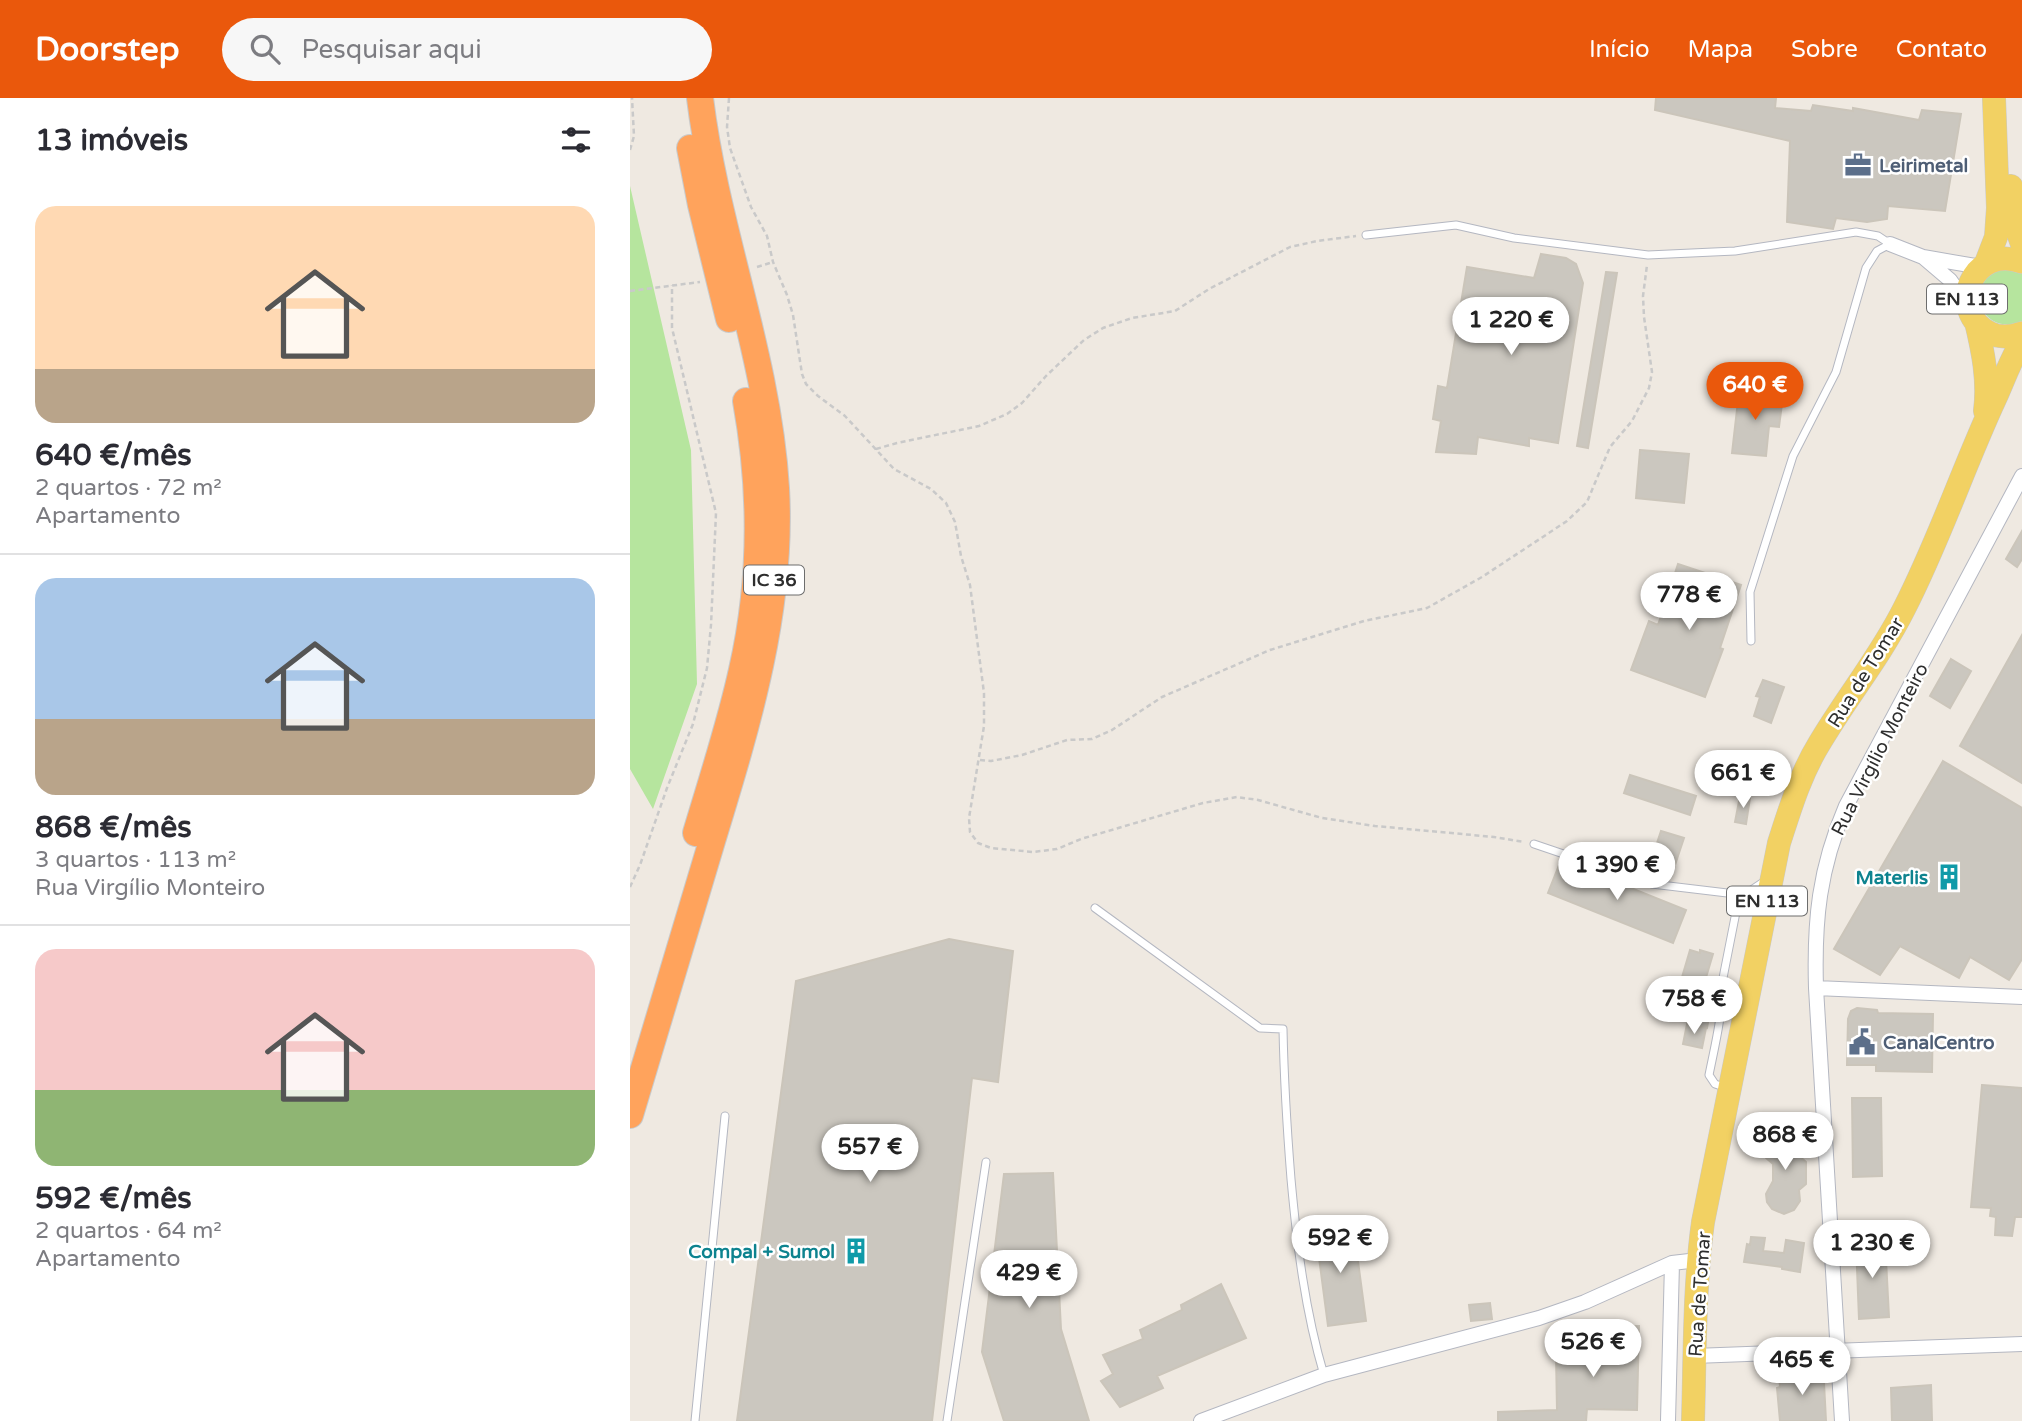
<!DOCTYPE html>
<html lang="pt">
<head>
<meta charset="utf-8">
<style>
  body { margin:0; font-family:"Varela Round",sans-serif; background:#f7f7f7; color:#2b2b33; height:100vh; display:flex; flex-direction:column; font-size:26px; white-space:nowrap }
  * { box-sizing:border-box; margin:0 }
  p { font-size:23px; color:#7c7c81 }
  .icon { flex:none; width:38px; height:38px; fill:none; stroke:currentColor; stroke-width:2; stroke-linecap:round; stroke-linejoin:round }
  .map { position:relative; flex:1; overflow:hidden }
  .drawer { display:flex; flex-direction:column; background:#fff; width:630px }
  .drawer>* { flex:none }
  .price { position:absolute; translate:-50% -60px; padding:0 16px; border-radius:24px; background:#fff; color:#222; font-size:23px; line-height:46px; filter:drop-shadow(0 2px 4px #0008) }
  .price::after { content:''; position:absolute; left:50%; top:42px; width:21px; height:16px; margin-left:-10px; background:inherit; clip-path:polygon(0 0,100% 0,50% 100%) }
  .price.current { background:#ea580c; color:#fff }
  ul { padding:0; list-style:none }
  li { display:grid; align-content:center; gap:14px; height:371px; padding:0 35px }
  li+li { border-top:2px solid #e1e1e2 }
  li span { display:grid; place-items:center; height:217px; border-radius:21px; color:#555 }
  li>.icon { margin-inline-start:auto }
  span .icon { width:126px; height:126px; fill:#fffc; stroke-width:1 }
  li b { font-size:30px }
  h2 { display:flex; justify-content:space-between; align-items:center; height:84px; padding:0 35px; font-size:30px }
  header { display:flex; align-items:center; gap:42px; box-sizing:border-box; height:98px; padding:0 35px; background:#ea580c; color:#fff }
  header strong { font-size:33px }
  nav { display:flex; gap:38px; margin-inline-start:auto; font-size:24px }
  .search { width:490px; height:63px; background:#f7f7f7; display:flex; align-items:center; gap:18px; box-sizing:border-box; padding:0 24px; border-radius:38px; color:#7c7c81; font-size:26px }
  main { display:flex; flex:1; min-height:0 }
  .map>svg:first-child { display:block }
  .green { fill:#b6e59e }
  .building { fill:#cbc7bf; stroke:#cbc5ba; stroke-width:2 }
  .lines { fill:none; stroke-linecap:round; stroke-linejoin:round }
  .lane-casing { stroke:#b4b7c1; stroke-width:9 }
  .street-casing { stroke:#b4b7c1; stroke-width:16 }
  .primary-casing { stroke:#c9c9c9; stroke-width:24 }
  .highway-casing { stroke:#c9c9c9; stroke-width:28 }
  .path { stroke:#c9c9c9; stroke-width:2.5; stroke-dasharray:5 3.5; stroke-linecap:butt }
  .lane { stroke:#fff; stroke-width:7 }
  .street { stroke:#fff; stroke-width:14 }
  .primary { stroke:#f2d163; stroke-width:23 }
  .highway { stroke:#ffa35c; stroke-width:26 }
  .labels { text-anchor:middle; stroke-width:5; stroke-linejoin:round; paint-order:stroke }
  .shield { fill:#fff; stroke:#6d6d6d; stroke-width:2 }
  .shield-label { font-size:18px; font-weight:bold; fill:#2e2e2e }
  .service-label { font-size:19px; font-weight:bold; fill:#4e5e75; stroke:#fff; text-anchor:start }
  .street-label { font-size:19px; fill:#2e2e2e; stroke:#fff }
  .culture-label { font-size:19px; font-weight:bold; fill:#0d838f; stroke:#fff; text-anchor:end }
</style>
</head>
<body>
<header>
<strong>Doorstep</strong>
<div class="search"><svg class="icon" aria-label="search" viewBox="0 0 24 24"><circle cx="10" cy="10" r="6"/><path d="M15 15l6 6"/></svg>Pesquisar aqui</div>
<nav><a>Início</a><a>Mapa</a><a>Sobre</a><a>Contato</a></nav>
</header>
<main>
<section class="drawer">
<h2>13 imóveis<svg class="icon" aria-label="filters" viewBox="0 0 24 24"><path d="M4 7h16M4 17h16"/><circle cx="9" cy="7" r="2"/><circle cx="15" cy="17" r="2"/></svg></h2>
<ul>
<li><span style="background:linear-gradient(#ffd9b3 75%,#b9a48a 0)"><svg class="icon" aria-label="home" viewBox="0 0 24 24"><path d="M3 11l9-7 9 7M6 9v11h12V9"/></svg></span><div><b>640 €/mês</b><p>2 quartos · 72 m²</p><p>Apartamento</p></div></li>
<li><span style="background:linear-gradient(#a9c7e8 65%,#b9a48a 0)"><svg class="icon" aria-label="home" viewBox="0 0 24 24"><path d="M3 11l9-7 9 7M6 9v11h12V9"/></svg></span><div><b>868 €/mês</b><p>3 quartos · 113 m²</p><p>Rua Virgílio Monteiro</p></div></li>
<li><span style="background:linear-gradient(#f6c9c9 65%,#8fb573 0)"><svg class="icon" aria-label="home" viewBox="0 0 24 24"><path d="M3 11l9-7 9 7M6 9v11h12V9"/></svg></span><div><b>592 €/mês</b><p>2 quartos · 64 m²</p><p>Apartamento</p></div></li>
</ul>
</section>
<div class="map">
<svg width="1392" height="1323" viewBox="0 0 1392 1323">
  <rect width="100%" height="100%" fill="#efe9e1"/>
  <path class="green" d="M 0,88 L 61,352 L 67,586 L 23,711 L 0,671 Z
    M 1375,170 L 1392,175 L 1392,223 C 1350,241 1330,181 1375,170 Z"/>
  <path class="building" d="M 1026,0 L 1146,0 L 1145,10 L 1181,13 L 1183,7 L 1223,13 L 1223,10 L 1289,22 L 1292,12 L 1331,16 L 1315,113 L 1258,108 L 1257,121 L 1237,124 L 1206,120 L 1203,131 L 1157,124 L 1160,43 L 1025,12 Z
    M 911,156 L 936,160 L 946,166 L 953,185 L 928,345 L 899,340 L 899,348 L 848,339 L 846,356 L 806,354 L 811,323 L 803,321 L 808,288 L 817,290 L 837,169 L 904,180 Z
    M 976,174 L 987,175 L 958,350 L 947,348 Z
    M 1109,294 L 1153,298 L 1149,329 L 1139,328 L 1136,358 L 1102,355 Z
    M 1010,352 L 1059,356 L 1054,405 L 1006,400 Z
    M 1392,433 L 1392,461 L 1387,469 L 1376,461 Z
    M 1048,466 L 1111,487 L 1090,550 L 1093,551 L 1075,599 L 1001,572 L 1019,523 L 1028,527 Z
    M 1392,537 L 1392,685 L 1330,648 Z
    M 1321,561 L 1341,573 L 1320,610 L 1300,598 Z
    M 1133,582 L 1154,589 L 1141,625 L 1124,618 L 1130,599 L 1126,598 Z
    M 1313,663 L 1392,710 L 1392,861 L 1379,882 L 1340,859 L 1329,880 L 1270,848 L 1250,877 L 1204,851 Z
    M 1000,677 L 1066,698 L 1060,717 L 994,695 Z
    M 1110,698 L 1120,700 L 1116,726 L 1105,724 Z
    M 1031,733 L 1054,740 L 1041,779 L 1018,772 Z
    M 931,762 L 1056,812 L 1043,845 L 918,795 Z
    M 319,841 L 383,853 L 368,984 L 342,980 L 302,1323 L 107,1323 L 166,883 Z
    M 1060,852 L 1070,855 L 1070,852 L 1083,856 L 1072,893 L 1050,886 Z
    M 1072,896 L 1086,899 L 1084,920 L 1079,919 L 1077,930 L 1067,928 Z
    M 1227,910 L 1247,912 L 1248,915 L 1303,916 L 1302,974 L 1246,973 L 1246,967 L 1217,967 L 1218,921 L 1221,913 Z
    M 1057,926 L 1076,930 L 1072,950 L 1053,946 Z
    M 1352,987 L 1392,990 L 1392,1119 L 1385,1119 L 1382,1138 L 1365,1137 L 1366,1119 L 1360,1118 L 1361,1110 L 1341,1109 Z
    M 1222,1000 L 1251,1000 L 1252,1078 L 1223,1079 Z
    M 1150,1032 L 1163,1036 L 1166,1039 L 1169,1048 L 1168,1057 L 1176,1064 L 1176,1086 L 1169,1092 L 1170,1103 L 1164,1112 L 1154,1116 L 1142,1111 L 1137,1104 L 1136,1096 L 1143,1083 L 1143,1066 L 1136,1060 L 1134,1053 L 1136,1041 L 1142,1035 Z
    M 423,1075 L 431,1231 L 459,1323 L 374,1323 L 352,1254 L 374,1076 Z
    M 723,1126 L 736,1223 L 698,1228 L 685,1129 Z
    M 1121,1139 L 1135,1140 L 1133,1153 L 1154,1155 L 1156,1142 L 1174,1145 L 1170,1174 L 1152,1171 L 1152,1169 L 1114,1164 L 1117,1146 L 1120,1147 Z
    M 1255,1142 L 1259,1219 L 1229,1221 L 1226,1145 Z
    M 591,1186 L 616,1240 L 527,1278 L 533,1290 L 490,1309 L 471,1283 L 483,1276 L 473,1257 L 513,1241 L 510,1232 L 552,1212 L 551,1207 Z
    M 860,1205 L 862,1221 L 841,1223 L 839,1207 Z
    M 1009,1228 L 1007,1312 L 957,1311 L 956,1323 L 868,1323 L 868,1314 L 927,1312 L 926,1257 L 961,1257 L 963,1229 Z
    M 1183,1272 L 1194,1285 L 1196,1323 L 1150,1323 L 1147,1290 L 1150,1289 L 1149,1276 Z
    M 1301,1287 L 1302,1323 L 1262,1323 L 1261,1290 Z"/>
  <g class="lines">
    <g class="lane-casing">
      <path id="lane" d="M 736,137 L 826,127 L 884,140 L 1018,157 L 1105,153 L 1226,134 L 1248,138 L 1260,146 L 1247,153 L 1236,170 L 1206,274 L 1163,358 L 1120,494 L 1121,543
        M 904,746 L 1022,786 L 1114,797
        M 465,810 L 630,930 L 653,931 C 654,981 657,1031 661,1081 C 667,1147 675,1213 694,1277
        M 1097,990 L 1085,986 L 1079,977 C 1085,947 1093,916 1092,885 L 1107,809 L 1114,797 L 1135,783
        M 65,1323 L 95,1018
        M 317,1323 L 356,1064"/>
    </g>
    <g class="street-casing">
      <path id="street" d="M 1260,146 L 1293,159 L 1351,169
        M 1293,159 L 1320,182 L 1337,207
        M 1186,890 L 1392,899
        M 1064,1258 L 1392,1246
        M 571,1323 L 694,1277 L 909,1220 L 955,1204 L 1042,1165 L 1068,1162
        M 1038,1323 L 1042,1165
        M 1212,1323 L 1186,890 C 1184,822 1189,771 1216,708 L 1392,378"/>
    </g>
    <g class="primary-casing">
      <path id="primary" d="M 1381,88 L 1385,126 L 1392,146
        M 1392,164 C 1343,145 1315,213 1360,235 C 1370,240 1381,239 1392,235
        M 1356,165 L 1366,139 L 1368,110 L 1364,0
        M 1346,224 C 1353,253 1359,283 1355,313
        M 1063,1323 C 1065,1256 1064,1190 1073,1124 L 1149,745 C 1160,711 1170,677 1189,646 C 1216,600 1250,559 1274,511 C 1309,443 1333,370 1365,301 C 1374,281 1381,261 1392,243"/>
    </g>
    <g class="highway-casing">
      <path id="highway" d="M 60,50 L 71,107 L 99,221
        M 66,735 C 82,681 100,627 112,572 C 132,484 132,392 116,303
        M 0,1017 C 27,925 55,834 82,743 C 117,628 153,512 146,390 C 138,257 86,132 70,0"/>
    </g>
    <path class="path" d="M 99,0 L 97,29 L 100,50 L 121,109 L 137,138 L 143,164 L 157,197 L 163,217 L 172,276 L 176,286 L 188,298 L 215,318 L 264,371 L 301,391 L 316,405 L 325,424 L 331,458 L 340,487 L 354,595 L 354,628 L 339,720 L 340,734 L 348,745 L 361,750 L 403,754 L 427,751 L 451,741 L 573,705 L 607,699 L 628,702 L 692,720 L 745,728 L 864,739 L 894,744
      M 0,52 L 4,38 L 2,0
      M 127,169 L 143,164
      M 0,193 L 70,184
      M 246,351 L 267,345 L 349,328 L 377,316 L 392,305 L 416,278 L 454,242 L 473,230 L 502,220 L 545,213 L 579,191 L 660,149 L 687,143 L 726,138
      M 350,662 L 361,663 L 392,657 L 437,642 L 462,641 L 482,632 L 532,599 L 640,552 L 734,523 L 797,510 L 852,479 L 937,423 L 957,404 L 980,349 L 1002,323 L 1019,290 L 1022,274 L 1014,219 L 1013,198 L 1017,167
      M 0,789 L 10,767 L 37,690 L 63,626 L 77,570 L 81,527 L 86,415 L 42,230 L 42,187"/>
    <use href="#lane" class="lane"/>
    <use href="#street" class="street"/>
    <use href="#primary" class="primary"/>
    <use href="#highway" class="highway"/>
  </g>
  <defs>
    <g id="office-bare" transform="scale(2.1)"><path d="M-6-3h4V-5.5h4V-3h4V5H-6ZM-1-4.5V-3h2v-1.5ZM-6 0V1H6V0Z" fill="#5c6f8a" stroke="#fff" stroke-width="2.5" paint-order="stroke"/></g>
    <g id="building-bare" transform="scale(2.1)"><path d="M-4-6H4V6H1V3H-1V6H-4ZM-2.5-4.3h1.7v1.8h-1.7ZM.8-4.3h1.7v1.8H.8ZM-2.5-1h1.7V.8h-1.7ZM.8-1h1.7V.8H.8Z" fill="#0f9aa8" stroke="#fff" stroke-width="2.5" paint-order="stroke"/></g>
    <g id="civic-bare" transform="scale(2.1)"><path d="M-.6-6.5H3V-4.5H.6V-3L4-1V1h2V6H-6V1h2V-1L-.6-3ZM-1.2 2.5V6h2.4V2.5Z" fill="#5c6f8a" stroke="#fff" stroke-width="2.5" paint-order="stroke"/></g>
  </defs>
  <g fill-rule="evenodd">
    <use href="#office-bare" x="1228" y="67"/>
    <use href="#building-bare" x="1319" y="779"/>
    <use href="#civic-bare" x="1232" y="944"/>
    <use href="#building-bare" x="226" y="1153"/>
  </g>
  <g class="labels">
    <g class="shield">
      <rect x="1297" y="186.5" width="80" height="29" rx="5"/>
      <rect x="114" y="467.5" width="60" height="29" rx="5"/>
      <rect x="1097" y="788.5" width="80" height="29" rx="5"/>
    </g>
    <g class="shield-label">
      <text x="1337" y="207">EN 113</text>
      <text x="144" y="488">IC 36</text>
      <text x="1137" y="809">EN 113</text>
    </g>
    <g class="service-label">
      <text x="1249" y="74">Leirimetal</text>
      <text x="1253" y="951">CanalCentro</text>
    </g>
    <g class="street-label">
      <text transform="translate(1235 574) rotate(-58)" y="7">Rua de Tomar</text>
      <text transform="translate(1249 651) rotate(-63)" y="7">Rua Virgílio Monteiro</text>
      <text transform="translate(1069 1196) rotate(-86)" y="7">Rua de Tomar</text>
    </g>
    <g class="culture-label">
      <text x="1298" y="786">Materlis</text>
      <text x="205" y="1160">Compal + Sumol</text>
    </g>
  </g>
</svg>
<b class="price" style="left:881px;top:259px">1 220 €</b>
<b class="price current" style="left:1125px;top:324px">640 €</b>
<b class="price" style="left:1059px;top:534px">778 €</b>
<b class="price" style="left:1113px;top:712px">661 €</b>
<b class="price" style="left:987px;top:804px">1 390 €</b>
<b class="price" style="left:1064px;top:938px">758 €</b>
<b class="price" style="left:1155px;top:1074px">868 €</b>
<b class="price" style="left:240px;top:1086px">557 €</b>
<b class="price" style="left:710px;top:1177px">592 €</b>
<b class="price" style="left:1242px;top:1182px">1 230 €</b>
<b class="price" style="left:399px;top:1212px">429 €</b>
<b class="price" style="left:963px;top:1281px">526 €</b>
<b class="price" style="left:1172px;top:1299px">465 €</b>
</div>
</main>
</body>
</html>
